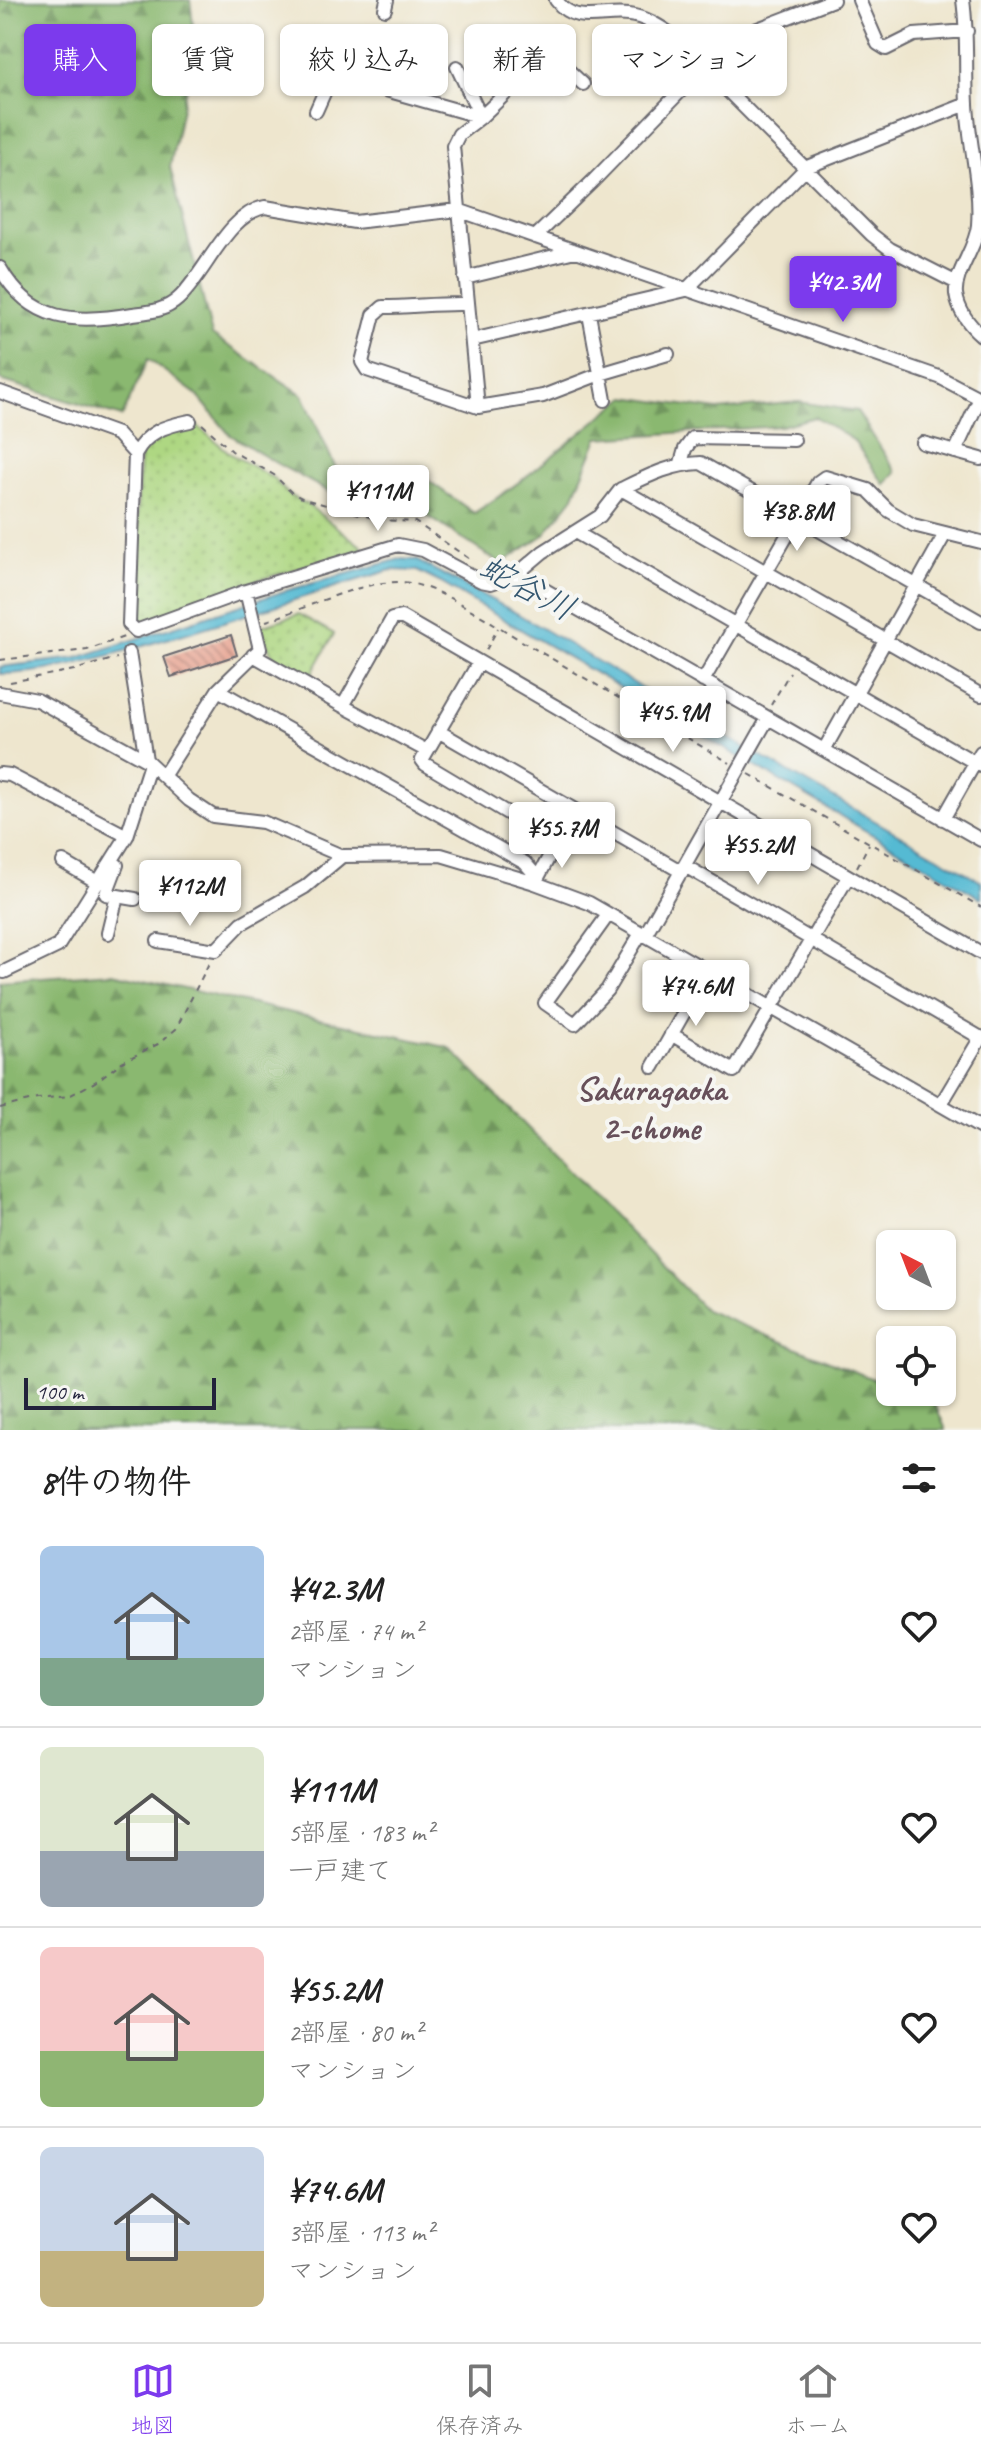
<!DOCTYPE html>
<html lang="ja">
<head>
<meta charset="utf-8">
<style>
  body { margin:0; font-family:Caveat,"Klee One",sans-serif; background:#f6f6f6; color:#222; height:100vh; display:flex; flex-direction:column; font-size:30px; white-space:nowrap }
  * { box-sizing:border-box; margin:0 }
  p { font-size:26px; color:#767676 }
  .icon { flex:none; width:44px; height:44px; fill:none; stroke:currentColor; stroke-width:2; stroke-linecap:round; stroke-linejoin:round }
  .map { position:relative; height:1430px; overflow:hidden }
  .details { display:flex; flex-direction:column; background:#fff; flex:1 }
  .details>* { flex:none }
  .top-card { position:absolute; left:24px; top:24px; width:934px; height:72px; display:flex; gap:16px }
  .needle { width:52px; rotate:318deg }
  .buttons { position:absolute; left:876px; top:1230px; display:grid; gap:16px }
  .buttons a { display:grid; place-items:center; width:80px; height:80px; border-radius:12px; background:#fff; box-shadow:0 2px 6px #0004; font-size:40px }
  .scale { position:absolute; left:24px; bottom:20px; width:192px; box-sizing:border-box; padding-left:8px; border:4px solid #22223b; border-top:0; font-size:22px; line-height:28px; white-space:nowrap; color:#22223b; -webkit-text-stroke:6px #f6f6f2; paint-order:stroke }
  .price { position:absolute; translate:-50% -68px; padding:0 18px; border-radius:8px; background:#fff; color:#222; font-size:26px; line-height:52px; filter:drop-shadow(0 2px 4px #0008) }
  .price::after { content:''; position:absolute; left:50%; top:48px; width:24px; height:18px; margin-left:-12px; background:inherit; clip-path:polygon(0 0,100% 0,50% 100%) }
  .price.selected { background:#7c3aed; color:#fff }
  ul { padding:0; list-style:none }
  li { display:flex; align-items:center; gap:24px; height:200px; padding:0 40px }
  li+li { border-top:2px solid #e0e0e0 }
  li span { display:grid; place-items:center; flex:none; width:224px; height:160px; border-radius:12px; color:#555 }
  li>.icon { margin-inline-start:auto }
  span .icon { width:96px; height:96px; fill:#fffc; stroke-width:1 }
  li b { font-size:34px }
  h2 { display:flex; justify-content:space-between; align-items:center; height:96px; padding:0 40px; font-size:34px }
  .chip { padding:0 28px; border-radius:12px; background:#fff; box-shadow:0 2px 6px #0004; font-size:28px; line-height:72px }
  .chip.selected { background:#7c3aed; color:#fff }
  .menu { display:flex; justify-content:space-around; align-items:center; height:112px; border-top:2px solid #e0e0e0; background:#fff; font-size:22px; color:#767676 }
  .menu a { display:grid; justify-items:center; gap:4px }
  .menu .selected { color:#7c3aed }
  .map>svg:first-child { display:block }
  .grass { fill:url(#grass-dots); stroke:#687c5e; stroke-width:2 }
  .forest { fill:url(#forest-firs); stroke:#566d56; stroke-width:2 }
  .water { fill:#55bad3; stroke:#3c6e87; stroke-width:2 }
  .building { fill:url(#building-back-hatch) }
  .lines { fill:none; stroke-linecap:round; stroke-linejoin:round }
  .minor-casing { stroke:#69676e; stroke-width:16 }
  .path { stroke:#69676e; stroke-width:2; stroke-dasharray:6 6; stroke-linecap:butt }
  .minor { stroke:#fff; stroke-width:12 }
  .labels { text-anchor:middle; stroke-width:8; stroke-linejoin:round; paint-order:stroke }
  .water-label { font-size:34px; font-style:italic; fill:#345770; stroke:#f6f6f2 }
  .neighbourhood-label { font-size:34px; font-weight:bold; fill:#67505a; stroke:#f6f6f2 }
</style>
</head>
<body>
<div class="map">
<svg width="981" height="1430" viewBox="0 0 981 1430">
  <defs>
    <pattern id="grass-dots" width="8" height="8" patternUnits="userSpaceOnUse" patternTransform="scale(2)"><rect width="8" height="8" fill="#aed782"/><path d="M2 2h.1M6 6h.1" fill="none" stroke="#95b871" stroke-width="1.8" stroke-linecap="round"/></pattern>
    <pattern id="forest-firs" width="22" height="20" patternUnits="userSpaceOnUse" patternTransform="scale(2)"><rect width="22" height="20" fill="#8ab870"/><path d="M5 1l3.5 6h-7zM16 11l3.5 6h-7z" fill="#70955d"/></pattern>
    <pattern id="building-back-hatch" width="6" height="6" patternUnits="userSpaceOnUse" patternTransform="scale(2)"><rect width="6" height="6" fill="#e8a593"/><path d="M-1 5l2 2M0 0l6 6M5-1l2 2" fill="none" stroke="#bc8679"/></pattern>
  </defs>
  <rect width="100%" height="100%" fill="#f6f6f2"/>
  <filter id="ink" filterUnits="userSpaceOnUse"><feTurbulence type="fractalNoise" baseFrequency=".0125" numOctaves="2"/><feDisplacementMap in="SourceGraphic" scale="16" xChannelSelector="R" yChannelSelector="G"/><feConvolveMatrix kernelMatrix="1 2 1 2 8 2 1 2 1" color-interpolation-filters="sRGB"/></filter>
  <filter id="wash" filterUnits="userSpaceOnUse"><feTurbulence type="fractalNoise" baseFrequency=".006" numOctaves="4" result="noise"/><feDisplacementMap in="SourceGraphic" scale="32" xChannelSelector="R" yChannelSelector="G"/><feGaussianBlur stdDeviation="1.8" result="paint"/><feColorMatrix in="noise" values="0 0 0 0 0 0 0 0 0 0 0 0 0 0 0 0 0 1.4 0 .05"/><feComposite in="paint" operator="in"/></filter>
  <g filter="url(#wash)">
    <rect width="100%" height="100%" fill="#eee6ce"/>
    <path class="grass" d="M 196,425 L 231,454 L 273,478 L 288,494 L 308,505 L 365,549 L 258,580 L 140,623 L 133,617 L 140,452 C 153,433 175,428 196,425 Z
      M 299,614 L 334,634 L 309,679 C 277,661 272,663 261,626 Z"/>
    <path class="forest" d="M 0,0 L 190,0 L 195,42 L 170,167 L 212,335 L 303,395 L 335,467 L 347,476 L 412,469 L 474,513 C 529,479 574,436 626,397 L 718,410 L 799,402 L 857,411 L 896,472 L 885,485 L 853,440 L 815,417 L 781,426 L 598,438 L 573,498 L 544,535 L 501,564 L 426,515 L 346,501 L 274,462 L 229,434 L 197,395 L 148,359 L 122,417 L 0,380 Z
      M 113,973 L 450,1048 L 705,1310 L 890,1386 L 890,1392 L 906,1392 L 935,1404 L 946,1430 L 0,1430 L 0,981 Z"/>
    <path class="water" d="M 400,559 L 416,560 L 513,611 L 691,717 L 981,881 L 981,898 L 441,583 L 417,571 L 391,570 C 304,596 219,625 132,649 C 89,661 45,674 0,674 L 0,667 L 77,658 L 285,591 Z"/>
    <g id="blocks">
      <path class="building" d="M 231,635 L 237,655 L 171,677 L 164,657 Z"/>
    </g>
  </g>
  <g filter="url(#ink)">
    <use href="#blocks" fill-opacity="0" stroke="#69676e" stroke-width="2"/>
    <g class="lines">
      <g class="minor-casing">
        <path id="minor" d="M 556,0 C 575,27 603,11 629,15 C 645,17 657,25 671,34 L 872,235 L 890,249 L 957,283
          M 859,0 L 878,44 L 886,49 L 914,35 L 967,31
          M 963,0 C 968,35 965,69 967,104 C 969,144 981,185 978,225 C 976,249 954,273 956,294 C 958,310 969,325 981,335
          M 385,9 L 387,0
          M 457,67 L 481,117
          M 326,73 L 481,117
          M 344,79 L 353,43
          M 316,111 L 332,75
          M 535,237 L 594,180 L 705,66 L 755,30 L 833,0
          M 0,268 C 31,323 76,324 133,314 C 149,312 165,311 178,299 C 205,275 227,214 265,207 L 355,222 L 458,210 L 939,377 L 981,399
          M 465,278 L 575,251
          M 467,304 C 439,303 411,307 383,307 L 374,315 L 362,362 L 367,370 L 478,407 L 543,396 L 600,374 L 668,354
          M 589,314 L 605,400
          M 472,340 L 686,290 L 807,167 L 967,104
          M 0,392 L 117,434 L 135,454
          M 478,407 L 453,146 L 459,134 L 481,117 L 549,52 L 583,84
          M 190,421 C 165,426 148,431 135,454 L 129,624 L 136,631 L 246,591 L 398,545 L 423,550 L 481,581 L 491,583 L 517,574
          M 923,443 L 981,459
          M 955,452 L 980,398
          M 681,463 L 685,449 L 693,438 L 794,440
          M 621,489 C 648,476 671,464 701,463 L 981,622
          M 575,532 L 981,766
          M 129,653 L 146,760
          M 253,655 L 343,706
          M 479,662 L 981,953
          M 703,681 L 818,482 L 825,477 L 868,490 L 888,510 L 913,525 L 981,542
          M 218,690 L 525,863 L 532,871 L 535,883
          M 0,693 L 37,700 L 146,760 L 189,800 L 213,816 L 263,822 L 342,856 L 441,855 L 535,883 L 589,903 L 981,1128
          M 981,695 L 621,489 L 600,516 L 543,552 L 517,574 L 981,840
          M 438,731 L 682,872
          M 824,750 L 945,534
          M 427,751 L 343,706 L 392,619 L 401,617 L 479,662 L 422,760 L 425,764 L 556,842
          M 0,774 L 10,775 L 127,836 L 150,764
          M 164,775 L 218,690 L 260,649 L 246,591
          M 943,819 L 981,752
          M 63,862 L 99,883
          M 117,865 L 106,894 L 135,899
          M 685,866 L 981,1038
          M 535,883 L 574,810
          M 608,915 L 545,1003 L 575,1024 L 607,990 L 641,933
          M 108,933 L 117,896
          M 645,935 L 768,718
          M 158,941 L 216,950 L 242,923 L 305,887 L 342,856
          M 4,972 L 58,946 L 127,836
          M 671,1034 L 734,1071 L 848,877
          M 653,1067 L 707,972
          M 941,1104 L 981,1037"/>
      </g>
      <path class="path" d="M 202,424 L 232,451 L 274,475 L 292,493 L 304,499 L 381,520 L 415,522 L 471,560
        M 266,621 C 306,609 359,581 400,582 C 436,583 493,624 525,643 C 593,683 662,723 730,763
        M 486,650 L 498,628
        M 0,660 L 87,650 L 124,637
        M 10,682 L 74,670 L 117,658
        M 771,705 L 790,672
        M 749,774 L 981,907
        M 857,867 L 869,844
        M 0,1108 L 37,1099 L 69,1096 L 95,1082 L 122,1062 L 158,1044 L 176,1029 L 209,963"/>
      <use href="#minor" class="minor"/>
    </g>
  </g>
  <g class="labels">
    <g class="water-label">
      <text transform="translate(528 587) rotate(28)" y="12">蛇谷川</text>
    </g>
    <g class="neighbourhood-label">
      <text x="651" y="1100">Sakuragaoka<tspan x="651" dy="39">2-chome</tspan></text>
    </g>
  </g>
</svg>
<div class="buttons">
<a><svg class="needle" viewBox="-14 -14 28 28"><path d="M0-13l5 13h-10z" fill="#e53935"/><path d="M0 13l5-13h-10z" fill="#767676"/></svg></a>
<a><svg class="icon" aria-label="locate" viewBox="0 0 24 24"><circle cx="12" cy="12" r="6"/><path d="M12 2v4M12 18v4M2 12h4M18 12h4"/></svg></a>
</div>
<div class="scale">100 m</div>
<b class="price selected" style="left:843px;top:324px">¥42.3M</b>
<b class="price" style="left:378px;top:533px">¥111M</b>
<b class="price" style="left:797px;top:553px">¥38.8M</b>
<b class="price" style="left:673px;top:754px">¥45.9M</b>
<b class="price" style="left:562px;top:870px">¥55.7M</b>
<b class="price" style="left:758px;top:887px">¥55.2M</b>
<b class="price" style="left:190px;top:928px">¥112M</b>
<b class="price" style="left:696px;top:1028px">¥74.6M</b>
<div class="top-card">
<a class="chip selected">購入</a>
<a class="chip">賃貸</a>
<a class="chip">絞り込み</a>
<a class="chip">新着</a>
<a class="chip">マンション</a>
</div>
</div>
<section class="details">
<h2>8件の物件<svg class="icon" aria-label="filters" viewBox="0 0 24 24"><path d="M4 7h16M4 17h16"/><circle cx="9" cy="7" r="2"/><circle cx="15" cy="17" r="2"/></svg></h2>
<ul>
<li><span style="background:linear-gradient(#a9c7e8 70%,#7fa58c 0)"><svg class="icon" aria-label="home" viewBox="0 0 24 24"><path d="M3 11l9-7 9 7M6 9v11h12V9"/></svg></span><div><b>¥42.3M</b><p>2部屋 · 74 m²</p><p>マンション</p></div><svg class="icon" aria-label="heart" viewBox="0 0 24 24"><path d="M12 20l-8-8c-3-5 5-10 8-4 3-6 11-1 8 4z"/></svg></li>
<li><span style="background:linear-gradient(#dfe7d0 65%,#9aa5b1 0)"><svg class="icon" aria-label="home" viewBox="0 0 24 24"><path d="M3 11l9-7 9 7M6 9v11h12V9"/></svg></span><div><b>¥111M</b><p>5部屋 · 183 m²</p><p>一戸建て</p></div><svg class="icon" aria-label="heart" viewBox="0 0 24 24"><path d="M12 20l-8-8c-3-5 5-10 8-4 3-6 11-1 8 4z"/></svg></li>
<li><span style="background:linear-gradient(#f6c9c9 65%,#8fb573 0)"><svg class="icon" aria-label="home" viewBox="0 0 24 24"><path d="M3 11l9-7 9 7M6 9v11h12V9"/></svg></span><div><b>¥55.2M</b><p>2部屋 · 80 m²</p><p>マンション</p></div><svg class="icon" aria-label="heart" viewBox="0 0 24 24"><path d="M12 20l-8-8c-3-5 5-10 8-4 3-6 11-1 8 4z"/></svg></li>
<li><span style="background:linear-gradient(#c9d6e8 65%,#c2b280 0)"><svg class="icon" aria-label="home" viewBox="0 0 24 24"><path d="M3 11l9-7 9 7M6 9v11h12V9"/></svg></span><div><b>¥74.6M</b><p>3部屋 · 113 m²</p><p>マンション</p></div><svg class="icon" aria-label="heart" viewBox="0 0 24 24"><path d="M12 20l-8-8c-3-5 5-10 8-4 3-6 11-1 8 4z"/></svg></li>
</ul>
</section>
<nav class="menu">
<a class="selected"><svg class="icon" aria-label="map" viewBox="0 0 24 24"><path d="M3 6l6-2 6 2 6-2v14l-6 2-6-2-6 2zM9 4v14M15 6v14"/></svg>地図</a>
<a><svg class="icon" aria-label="saved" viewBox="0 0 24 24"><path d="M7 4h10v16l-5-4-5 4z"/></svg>保存済み</a>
<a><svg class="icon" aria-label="home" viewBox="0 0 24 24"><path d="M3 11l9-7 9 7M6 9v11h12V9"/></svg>ホーム</a>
</nav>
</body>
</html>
